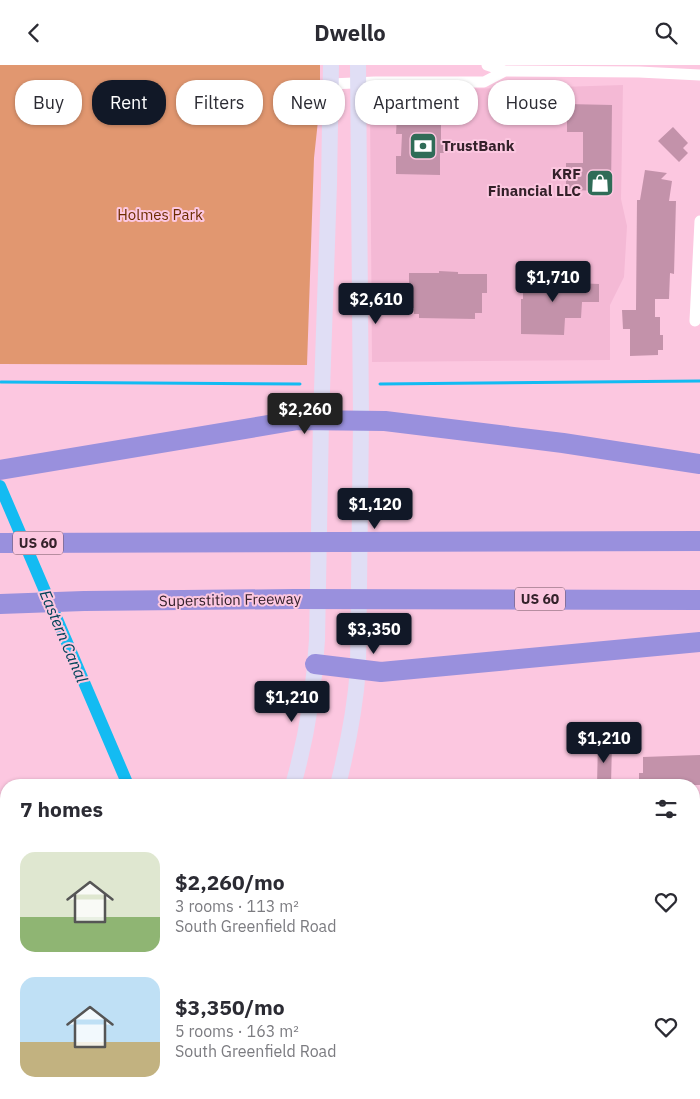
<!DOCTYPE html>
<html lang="en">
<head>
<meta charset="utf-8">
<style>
  body { margin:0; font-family:"IBM Plex Sans",sans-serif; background:#f2f2f3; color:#2b2b33; height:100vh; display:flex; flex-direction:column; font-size:19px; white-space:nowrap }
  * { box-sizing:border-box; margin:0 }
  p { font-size:16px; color:#7c7c81 }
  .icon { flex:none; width:28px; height:28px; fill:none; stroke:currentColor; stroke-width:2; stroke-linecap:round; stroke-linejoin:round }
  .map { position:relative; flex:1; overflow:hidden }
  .drawer { position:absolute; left:0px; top:714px; width:700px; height:321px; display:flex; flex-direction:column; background:#fff; border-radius:20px 20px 0 0; box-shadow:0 1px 4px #0004 }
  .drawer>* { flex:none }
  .top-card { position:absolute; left:15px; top:15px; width:670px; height:45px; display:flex; gap:10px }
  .price { position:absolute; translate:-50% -42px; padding:0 11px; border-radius:5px; background:#111827; color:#fff; font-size:16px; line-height:32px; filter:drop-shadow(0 1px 2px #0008) }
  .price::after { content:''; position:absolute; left:50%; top:30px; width:15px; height:11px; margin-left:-8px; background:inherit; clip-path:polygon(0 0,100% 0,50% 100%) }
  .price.selected { background:#222; color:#fff }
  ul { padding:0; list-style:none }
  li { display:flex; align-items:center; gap:15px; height:125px; padding:0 20px }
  li span { display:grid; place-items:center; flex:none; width:140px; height:100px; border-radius:15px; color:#555 }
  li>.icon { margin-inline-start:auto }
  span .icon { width:60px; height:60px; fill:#fffc; stroke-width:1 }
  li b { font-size:21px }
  h2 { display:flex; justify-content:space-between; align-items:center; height:60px; padding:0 20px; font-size:21px }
  .chip { padding:0 18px; border-radius:20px; background:#fff; box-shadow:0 1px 4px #0004; font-size:18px; line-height:45px }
  .chip.selected { background:#111827; color:#fff }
  header { display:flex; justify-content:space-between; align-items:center; height:65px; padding:0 20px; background:#fff; font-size:22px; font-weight:700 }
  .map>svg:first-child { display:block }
  .built { fill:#f4b9d5 }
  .green { fill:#e19770 }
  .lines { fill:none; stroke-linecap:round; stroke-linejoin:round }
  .stream { stroke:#13bbf2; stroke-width:3 }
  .canal { stroke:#13bbf2; stroke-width:12 }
  .building { fill:#c392aa }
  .street { stroke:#fff; stroke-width:11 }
  .secondary { stroke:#e0def5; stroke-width:16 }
  .highway { stroke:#9990dd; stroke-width:20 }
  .labels { text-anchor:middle; stroke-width:4; stroke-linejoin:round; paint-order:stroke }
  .shield { fill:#fcc7e0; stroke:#705361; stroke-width:1 }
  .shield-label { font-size:14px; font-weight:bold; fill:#34212a }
  .poi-label { font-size:15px; font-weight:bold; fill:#34212a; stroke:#fcc7e0; text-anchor:start }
  .park-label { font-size:15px; fill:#6c2d00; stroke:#fcc7e0 }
  .street-label { font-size:15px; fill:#34212a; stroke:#fcc7e0 }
  .water-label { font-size:16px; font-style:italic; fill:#034359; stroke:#fcc7e0 }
</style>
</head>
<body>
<header><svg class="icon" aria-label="back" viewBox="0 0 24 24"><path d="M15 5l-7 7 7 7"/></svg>Dwello<svg class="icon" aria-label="search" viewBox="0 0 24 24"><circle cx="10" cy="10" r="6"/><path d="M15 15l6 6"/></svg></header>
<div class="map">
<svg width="700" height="1034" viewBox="0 0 700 1034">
  <rect width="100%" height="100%" fill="#fcc7e0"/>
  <path class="built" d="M 623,20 L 621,134 L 627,161 L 624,212 L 610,240 L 610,295 L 372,297 L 370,38 L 373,30 L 378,26 L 385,24 L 528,23 Z
    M 0,785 L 6,789 L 6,1029 L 106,1029 L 102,1034 L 0,1034 Z
    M 171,1029 L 405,1029 L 409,1034 L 168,1034 Z"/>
  <path class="green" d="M 0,0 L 320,0 L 320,37 L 314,93 L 307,300 L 0,299 Z"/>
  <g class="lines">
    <path class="stream" d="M 1,317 L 300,319
      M 380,319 L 700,316
      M 479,1029 L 483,1034"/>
    <path class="canal" d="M 0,421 L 128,720
      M 449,1029 L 453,1034"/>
  </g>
  <path class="building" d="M 567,39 L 612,40 L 611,126 L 566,125 L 566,98 L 583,98 L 583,67 L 567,67 Z
    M 397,50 L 441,51 L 441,74 L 444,74 L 444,88 L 440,88 L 440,110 L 396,109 L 396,91 L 401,91 L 402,69 L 396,69 Z
    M 673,62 L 688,78 L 683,83 L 688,88 L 679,97 L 658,76 Z
    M 645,105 L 667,108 L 661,114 L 672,116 L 669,136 L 676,136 L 674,209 L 670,208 L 669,234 L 655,234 L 655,252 L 660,252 L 660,270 L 663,270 L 663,285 L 658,285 L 658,290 L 630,291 L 630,264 L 623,264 L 622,245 L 636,245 L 637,135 L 640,135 Z
    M 439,206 L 458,207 L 458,209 L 487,209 L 487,228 L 482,228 L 482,248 L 475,248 L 475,254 L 419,253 L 419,249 L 414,249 L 414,243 L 409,243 L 409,208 L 439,208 Z
    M 544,209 L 554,209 L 554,211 L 575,212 L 574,218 L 599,219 L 599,237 L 582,237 L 581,253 L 565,253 L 564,270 L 521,269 L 521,234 L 523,234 L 523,210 L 544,210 Z
    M 598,677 L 612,678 L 611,720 L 597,720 Z
    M 700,690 L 700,720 L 639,720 L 639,708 L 643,708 L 643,692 Z"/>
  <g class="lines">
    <path class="street" d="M 487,0 L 505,6 L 639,7 L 700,10
      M 331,19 L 375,17 L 484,17 L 505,6
      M 695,256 L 700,156
      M 517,1029 L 521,1034"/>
    <path class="secondary" d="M 293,720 C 307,672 314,625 317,575 L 321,355 L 329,119 L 331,0
      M 338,720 C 348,680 355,646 358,604 L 361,356 L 358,0
      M 116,1034 L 119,1029
      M 147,1034 L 150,1029"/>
    <path class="highway" d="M 0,405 L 298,355 L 385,356 L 563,378 L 700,399
      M 0,478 L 700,476
      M 0,539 L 84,536 L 295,534 L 700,535
      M 315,599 L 381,607 L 700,577
      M 0,748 L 6,753"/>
  </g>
  <defs>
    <g id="bank-square" transform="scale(1.4375)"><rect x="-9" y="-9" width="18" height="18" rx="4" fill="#2f6c57" stroke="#fcc7e0"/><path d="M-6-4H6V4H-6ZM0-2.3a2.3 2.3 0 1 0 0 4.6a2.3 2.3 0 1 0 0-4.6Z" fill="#fff"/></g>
    <g id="shop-square" transform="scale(1.4375)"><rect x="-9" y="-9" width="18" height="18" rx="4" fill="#2f6c57" stroke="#fcc7e0"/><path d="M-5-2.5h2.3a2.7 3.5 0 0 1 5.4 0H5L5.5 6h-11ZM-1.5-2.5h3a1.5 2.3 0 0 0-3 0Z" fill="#fff"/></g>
  </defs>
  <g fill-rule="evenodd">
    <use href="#bank-square" x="423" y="81"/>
    <use href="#shop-square" x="600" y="118"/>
  </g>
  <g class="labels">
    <g class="shield">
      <rect x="13" y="466.5" width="50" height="23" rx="4"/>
      <rect x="515" y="522.5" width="50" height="23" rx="4"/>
    </g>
    <g class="shield-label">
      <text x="38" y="483">US 60</text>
      <text x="540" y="539">US 60</text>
    </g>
    <g class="poi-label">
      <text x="442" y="86">TrustBank</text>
      <text x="581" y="114" text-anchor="end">KRF<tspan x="581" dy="17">Financial LLC</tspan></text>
    </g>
    <g class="park-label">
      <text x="160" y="155">Holmes Park</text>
    </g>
    <g class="street-label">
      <text transform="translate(230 535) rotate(-1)" y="5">Superstition Freeway</text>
    </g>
    <g class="water-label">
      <text transform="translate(64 571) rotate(67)" y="6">Eastern Canal</text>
    </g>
  </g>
</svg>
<b class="price" style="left:553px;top:238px">$1,710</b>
<b class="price" style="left:376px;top:260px">$2,610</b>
<b class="price selected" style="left:305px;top:370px">$2,260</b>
<b class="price" style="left:375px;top:465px">$1,120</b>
<b class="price" style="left:374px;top:590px">$3,350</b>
<b class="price" style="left:292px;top:658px">$1,210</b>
<b class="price" style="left:604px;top:699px">$1,210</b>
<div class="top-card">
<a class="chip">Buy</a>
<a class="chip selected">Rent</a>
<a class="chip">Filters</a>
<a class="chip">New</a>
<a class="chip">Apartment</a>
<a class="chip">House</a>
</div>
<section class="drawer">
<h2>7 homes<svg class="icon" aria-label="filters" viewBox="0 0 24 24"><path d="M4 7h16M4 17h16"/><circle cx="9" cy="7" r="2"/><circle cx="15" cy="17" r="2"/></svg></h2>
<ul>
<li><span style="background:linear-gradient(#dfe7d0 65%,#8fb573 0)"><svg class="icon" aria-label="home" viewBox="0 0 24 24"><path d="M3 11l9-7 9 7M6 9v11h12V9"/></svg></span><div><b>$2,260/mo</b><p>3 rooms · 113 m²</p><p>South Greenfield Road</p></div><svg class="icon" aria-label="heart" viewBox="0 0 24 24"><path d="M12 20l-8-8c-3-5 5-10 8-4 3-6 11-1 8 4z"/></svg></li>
<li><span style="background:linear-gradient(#bfe0f5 65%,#c2b280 0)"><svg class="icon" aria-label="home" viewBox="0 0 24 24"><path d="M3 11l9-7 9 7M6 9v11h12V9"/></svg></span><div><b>$3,350/mo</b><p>5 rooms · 163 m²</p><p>South Greenfield Road</p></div><svg class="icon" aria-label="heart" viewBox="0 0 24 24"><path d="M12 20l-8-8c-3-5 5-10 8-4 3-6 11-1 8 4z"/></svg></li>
</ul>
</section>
</div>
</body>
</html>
